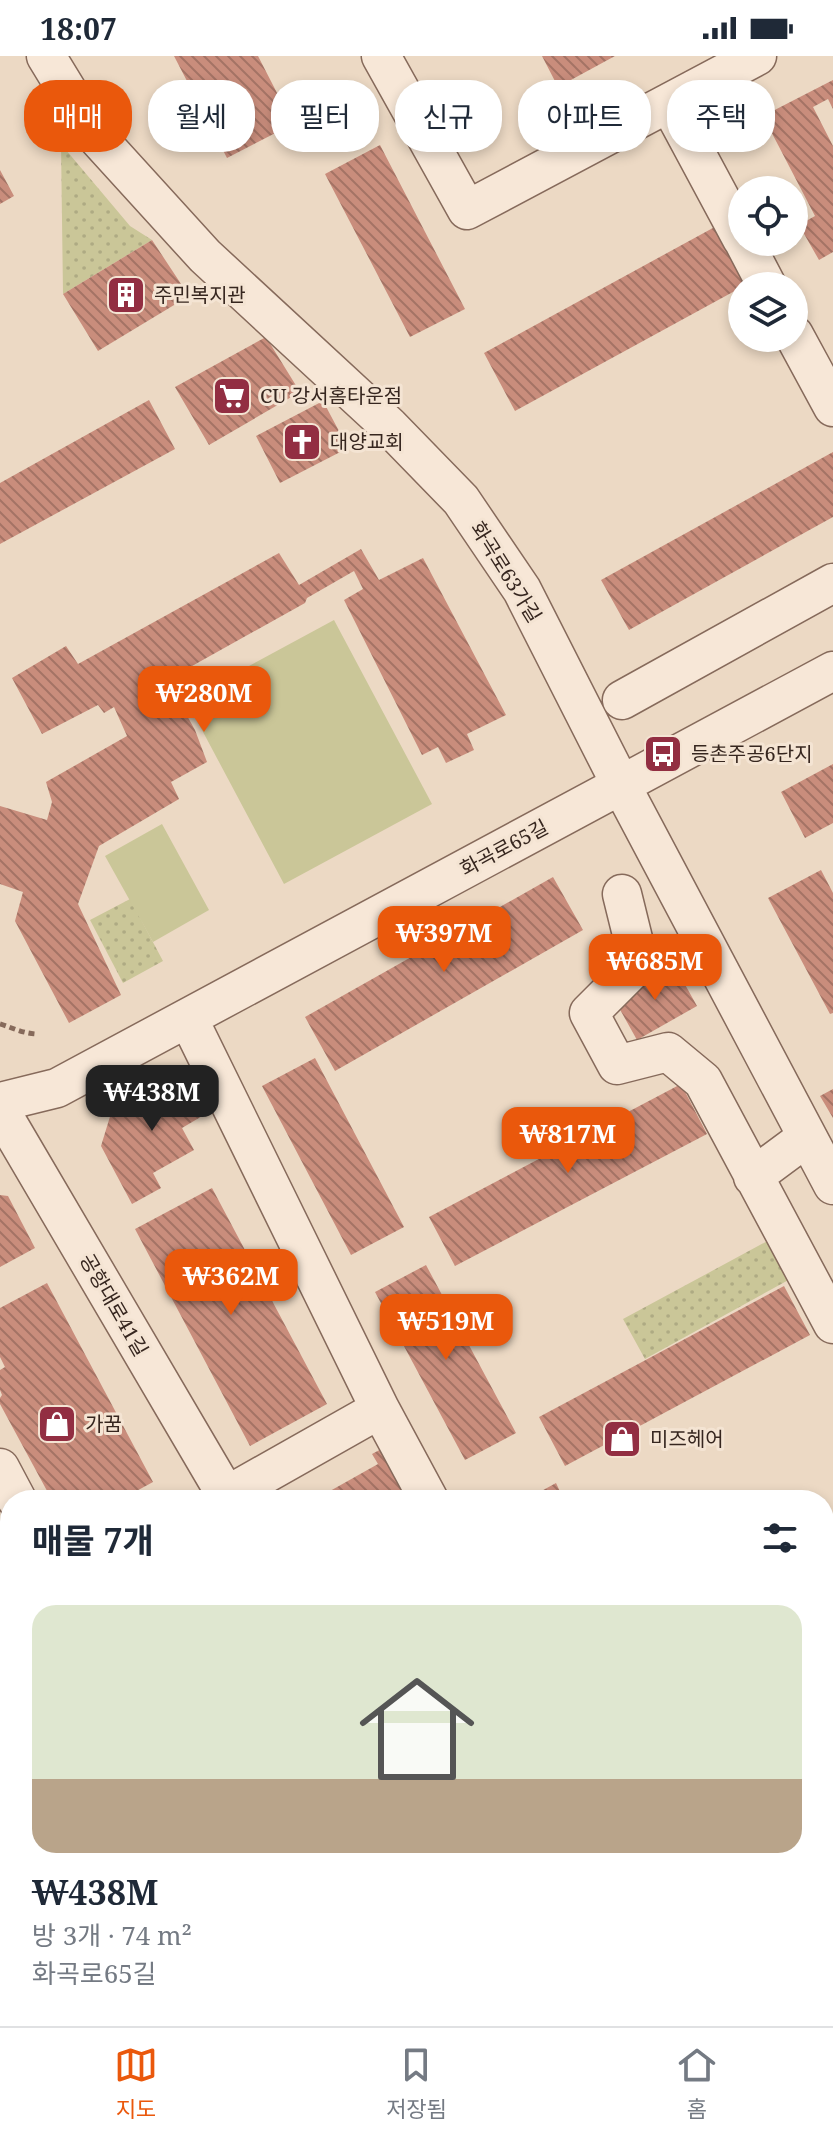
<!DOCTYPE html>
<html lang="ko">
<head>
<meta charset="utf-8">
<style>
  body { margin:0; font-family:"Noto Serif","Noto Sans KR",serif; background:#f6f6f7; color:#1f2937; height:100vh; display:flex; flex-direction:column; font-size:30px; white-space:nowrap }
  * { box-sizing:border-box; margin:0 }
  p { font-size:26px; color:#747a83 }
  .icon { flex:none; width:44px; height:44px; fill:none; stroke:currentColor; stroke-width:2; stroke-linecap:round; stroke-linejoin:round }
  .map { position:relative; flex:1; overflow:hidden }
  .details { position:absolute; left:0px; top:1434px; width:834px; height:536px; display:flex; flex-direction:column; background:#fff; border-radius:32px 32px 0 0; box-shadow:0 4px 12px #0003 }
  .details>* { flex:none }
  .top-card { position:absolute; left:24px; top:24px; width:786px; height:72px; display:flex; gap:16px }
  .tools { position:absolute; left:728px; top:120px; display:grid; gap:16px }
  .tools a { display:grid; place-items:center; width:80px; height:80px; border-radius:50%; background:#fff; box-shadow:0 4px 12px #0003; font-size:40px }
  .price { position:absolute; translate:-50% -68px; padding:0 18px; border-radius:16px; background:#ea580c; color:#fff; font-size:26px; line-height:52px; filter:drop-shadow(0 2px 4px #0008) }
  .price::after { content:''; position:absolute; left:50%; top:48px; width:24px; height:18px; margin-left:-12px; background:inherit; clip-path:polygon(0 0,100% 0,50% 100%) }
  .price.on { background:#222; color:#fff }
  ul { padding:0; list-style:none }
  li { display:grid; align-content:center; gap:16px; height:424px; padding:0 32px }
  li+li { border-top:2px solid #e0e1e3 }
  li span { display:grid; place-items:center; height:248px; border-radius:24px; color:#555 }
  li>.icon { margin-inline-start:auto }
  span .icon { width:144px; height:144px; fill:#fffc; stroke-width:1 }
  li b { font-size:34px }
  h2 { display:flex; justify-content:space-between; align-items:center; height:96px; padding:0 32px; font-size:34px }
  .pill { padding:0 28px; border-radius:32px; background:#fff; box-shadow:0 4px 12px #0003; font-size:28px; line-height:72px }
  .pill.on { background:#ea580c; color:#fff }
  .status { display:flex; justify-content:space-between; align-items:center; height:56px; padding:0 40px; background:#fff; direction:ltr }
  .status svg { height:22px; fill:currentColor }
  .menu { display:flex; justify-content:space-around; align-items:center; height:112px; border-top:2px solid #e0e1e3; background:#fff; font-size:22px; color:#747a83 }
  .menu a { display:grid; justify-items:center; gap:4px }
  .menu .on { color:#ea580c }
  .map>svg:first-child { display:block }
  .green { fill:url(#green-dots) }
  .pitch { fill:#cac698 }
  .building { fill:url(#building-back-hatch) }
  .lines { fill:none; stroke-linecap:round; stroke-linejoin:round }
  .minor-casing { stroke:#866a5b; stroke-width:41 }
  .path { stroke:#866a5b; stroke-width:5; stroke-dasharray:6 4; stroke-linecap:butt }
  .minor { stroke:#f7e7d7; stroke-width:38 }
  .labels { text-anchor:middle; stroke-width:6; stroke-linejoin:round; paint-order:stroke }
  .poi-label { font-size:20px; fill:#36261f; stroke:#f4e4d3; text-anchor:start }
  .street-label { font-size:20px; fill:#36261f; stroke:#f4e4d3 }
</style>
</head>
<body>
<div class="status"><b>18:07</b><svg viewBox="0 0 49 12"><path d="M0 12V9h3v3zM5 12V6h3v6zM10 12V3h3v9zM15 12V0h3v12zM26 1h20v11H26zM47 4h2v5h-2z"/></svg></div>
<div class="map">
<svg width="833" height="1970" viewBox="0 0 833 1970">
  <defs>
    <pattern id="green-dots" width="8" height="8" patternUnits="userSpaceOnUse" patternTransform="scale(2)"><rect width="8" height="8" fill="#cac698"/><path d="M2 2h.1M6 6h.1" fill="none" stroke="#aeaa83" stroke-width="1.8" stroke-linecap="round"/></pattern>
    <pattern id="building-back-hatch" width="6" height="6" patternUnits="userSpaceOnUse" patternTransform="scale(2)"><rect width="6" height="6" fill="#c98d7c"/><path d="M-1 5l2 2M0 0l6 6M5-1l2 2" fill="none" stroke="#a47365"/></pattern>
  </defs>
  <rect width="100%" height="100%" fill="#ecd9c4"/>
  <path class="green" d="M 61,88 L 130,170 L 152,184 L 63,238 Z
    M 130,843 L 163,905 L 123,927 L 90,864 Z
    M 773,1182 L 794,1221 L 645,1303 L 623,1263 Z"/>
  <path class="pitch" d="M 334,564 L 432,748 L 284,828 L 186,644 Z
    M 162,768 L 209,854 L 153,886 L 105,800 Z"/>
  <path class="building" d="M 174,0 L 258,0 L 293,68 L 227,102 Z
    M 542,0 L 615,0 L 558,31 Z
    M 833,24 L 833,53 L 828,43 L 813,51 L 833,90 L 833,196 L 819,204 L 799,169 L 815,160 L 763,60 Z
    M 380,89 L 465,253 L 410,281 L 325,118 Z
    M 0,114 L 14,140 L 0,148 Z
    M 722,167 L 753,225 L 515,355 L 484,297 Z
    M 152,184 L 189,240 L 98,295 L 63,238 Z
    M 266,281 L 300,336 L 209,389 L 175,331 Z
    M 149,344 L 175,393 L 0,488 L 0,427 Z
    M 323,345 L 348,392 L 280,427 L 256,380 Z
    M 833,396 L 833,461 L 629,574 L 601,524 Z
    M 361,493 L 379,524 L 423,502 L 506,659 L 467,678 L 474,694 L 446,707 L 438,691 L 422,699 L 344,544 L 363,533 L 354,515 L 307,542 L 305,547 L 167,624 L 195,674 L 207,706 L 171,726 L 179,743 L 99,790 L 78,848 L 121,939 L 69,967 L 15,865 L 23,836 L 0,828 L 0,750 L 47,764 L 52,746 L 46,726 L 127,680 L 114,651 L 104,657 L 98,649 L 42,678 L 12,622 L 66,590 L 78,608 L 279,497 L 299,529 Z
    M 833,708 L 833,767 L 805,782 L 781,736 Z
    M 821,814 L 833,837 L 833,957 L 830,958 L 768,842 Z
    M 553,821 L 583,874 L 335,1015 L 305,961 Z
    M 673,907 L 697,950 L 637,984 L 613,941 Z
    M 315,1002 L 404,1171 L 351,1199 L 262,1030 Z
    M 185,1013 L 209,1056 L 182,1072 L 194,1094 L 153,1117 L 161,1132 L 132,1148 L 101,1090 L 112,1054 Z
    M 681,1028 L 707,1078 L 455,1210 L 429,1161 Z
    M 833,1033 L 833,1062 L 820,1040 Z
    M 212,1132 L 327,1348 L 250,1390 L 135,1173 Z
    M 0,1139 L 8,1140 L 35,1192 L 0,1211 Z
    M 426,1209 L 516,1377 L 465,1404 L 375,1236 Z
    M 47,1227 L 153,1426 L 120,1444 L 52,1444 L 0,1348 L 0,1342 L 2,1339 L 0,1334 L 0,1314 L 5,1311 L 0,1301 L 0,1252 Z
    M 784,1230 L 810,1279 L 565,1410 L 539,1361 Z
    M 385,1391 L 407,1444 L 314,1444 L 378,1408 L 372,1398 Z
    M 556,1427 L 564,1444 L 525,1444 Z
    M 833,1490 L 833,1552 L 824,1557 L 824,1495 Z
    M 833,1680 L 833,1754 L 824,1746 L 824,1691 Z
    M 10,1801 L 10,1865 L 0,1870 L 0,1807 Z
    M 252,1960 L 448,1960 L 452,1970 L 257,1970 Z
    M 558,1960 L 692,1960 L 692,1970 L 563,1970 Z"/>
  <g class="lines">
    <g class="minor-casing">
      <path id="minor" d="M 46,0 L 93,77 L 205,200 L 389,370 L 461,444 L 522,534 L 621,729 L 833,1129
        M 381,0 L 467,154 L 757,0
        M 669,47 L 742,183
        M 744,186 L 767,230
        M 794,279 L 833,351
        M 622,644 L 833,527
        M 622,838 L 639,907 L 589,957 L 617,1009 L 668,996 L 703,1025 L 833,1268
        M 188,962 L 380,1353 L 219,1444
        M 0,1046 L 57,1032 L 833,615
        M 0,1054 L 229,1444
        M 753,1121 L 807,1081
        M 380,1353 L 429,1444
        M 0,1412 L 17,1444
        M 0,1578 L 10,1597
        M 824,1894 L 833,1883
        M 199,1960 L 204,1970
        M 496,1960 L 501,1970
        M 704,1960 L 709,1970
        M 758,1970 L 766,1960"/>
    </g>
    <path class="path" d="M 0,968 C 13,972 22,977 36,978"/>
    <use href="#minor" class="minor"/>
  </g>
  <defs>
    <g id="building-square" transform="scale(2)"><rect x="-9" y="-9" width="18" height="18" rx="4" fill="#922e42" stroke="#f4e4d3"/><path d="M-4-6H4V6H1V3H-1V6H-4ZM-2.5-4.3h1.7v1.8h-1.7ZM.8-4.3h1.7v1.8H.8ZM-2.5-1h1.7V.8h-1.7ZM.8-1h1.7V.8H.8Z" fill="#fff"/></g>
    <g id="supermarket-square" transform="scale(2)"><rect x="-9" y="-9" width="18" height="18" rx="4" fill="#922e42" stroke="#f4e4d3"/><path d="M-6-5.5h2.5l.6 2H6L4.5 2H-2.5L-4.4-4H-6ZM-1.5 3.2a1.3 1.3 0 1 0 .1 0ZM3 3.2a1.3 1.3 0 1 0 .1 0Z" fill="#fff"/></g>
    <g id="church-square" transform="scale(2)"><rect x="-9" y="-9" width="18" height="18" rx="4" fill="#922e42" stroke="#f4e4d3"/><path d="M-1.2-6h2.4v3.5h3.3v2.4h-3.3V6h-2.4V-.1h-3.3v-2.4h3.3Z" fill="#fff"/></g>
    <g id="bus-square" transform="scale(2)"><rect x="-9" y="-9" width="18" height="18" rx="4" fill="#922e42" stroke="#f4e4d3"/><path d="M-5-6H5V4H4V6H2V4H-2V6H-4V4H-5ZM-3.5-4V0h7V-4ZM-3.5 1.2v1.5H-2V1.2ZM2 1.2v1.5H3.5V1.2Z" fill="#fff"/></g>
    <g id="shop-square" transform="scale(2)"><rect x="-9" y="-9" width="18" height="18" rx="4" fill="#922e42" stroke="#f4e4d3"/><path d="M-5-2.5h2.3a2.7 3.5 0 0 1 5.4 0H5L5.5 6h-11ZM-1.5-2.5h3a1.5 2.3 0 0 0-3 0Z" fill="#fff"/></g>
  </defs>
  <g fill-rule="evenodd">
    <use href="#building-square" x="126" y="239"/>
    <use href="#supermarket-square" x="232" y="340"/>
    <use href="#church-square" x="302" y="386"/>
    <use href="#bus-square" x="663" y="698"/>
    <use href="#shop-square" x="57" y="1368"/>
    <use href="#shop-square" x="622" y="1383"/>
  </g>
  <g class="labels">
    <g class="poi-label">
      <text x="154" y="246">주민복지관</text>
      <text x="260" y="347">CU 강서홈타운점</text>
      <text x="330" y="393">대양교회</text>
      <text x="691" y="705">등촌주공6단지</text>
      <text x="85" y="1375">가꿈</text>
      <text x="650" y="1390">미즈헤어</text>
    </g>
    <g class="street-label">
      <text transform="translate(506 516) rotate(58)" y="7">화곡로63가길</text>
      <text transform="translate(504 792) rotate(-28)" y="7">화곡로65길</text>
      <text transform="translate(114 1249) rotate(60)" y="7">공항대로41길</text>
    </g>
  </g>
</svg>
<div class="tools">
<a><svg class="icon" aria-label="locate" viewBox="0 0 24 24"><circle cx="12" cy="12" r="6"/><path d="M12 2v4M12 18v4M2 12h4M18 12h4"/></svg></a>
<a><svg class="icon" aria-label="layers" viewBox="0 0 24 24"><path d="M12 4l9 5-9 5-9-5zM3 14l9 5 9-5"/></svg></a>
</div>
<b class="price" style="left:204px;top:678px">₩280M</b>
<b class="price" style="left:444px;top:918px">₩397M</b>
<b class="price" style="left:655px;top:946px">₩685M</b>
<b class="price on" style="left:152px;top:1077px">₩438M</b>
<b class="price" style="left:568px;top:1119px">₩817M</b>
<b class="price" style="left:231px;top:1261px">₩362M</b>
<b class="price" style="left:446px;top:1306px">₩519M</b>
<div class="top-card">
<a class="pill on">매매</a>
<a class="pill">월세</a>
<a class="pill">필터</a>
<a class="pill">신규</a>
<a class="pill">아파트</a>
<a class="pill">주택</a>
</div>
<section class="details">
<h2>매물 7개<svg class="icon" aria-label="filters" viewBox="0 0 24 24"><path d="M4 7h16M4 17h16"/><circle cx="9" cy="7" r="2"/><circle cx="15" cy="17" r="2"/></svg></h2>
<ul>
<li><span style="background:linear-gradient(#dfe7d0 70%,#b9a48a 0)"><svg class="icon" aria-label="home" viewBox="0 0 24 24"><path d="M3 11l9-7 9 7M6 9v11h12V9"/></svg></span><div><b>₩438M</b><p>방 3개 · 74 m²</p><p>화곡로65길</p></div></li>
</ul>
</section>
</div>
<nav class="menu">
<a class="on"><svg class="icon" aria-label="map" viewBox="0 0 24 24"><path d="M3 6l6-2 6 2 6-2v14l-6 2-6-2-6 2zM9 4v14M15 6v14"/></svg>지도</a>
<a><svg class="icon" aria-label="saved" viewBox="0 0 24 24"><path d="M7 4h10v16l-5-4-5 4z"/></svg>저장됨</a>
<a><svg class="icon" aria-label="home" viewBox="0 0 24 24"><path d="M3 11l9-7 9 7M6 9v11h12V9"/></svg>홈</a>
</nav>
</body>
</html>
